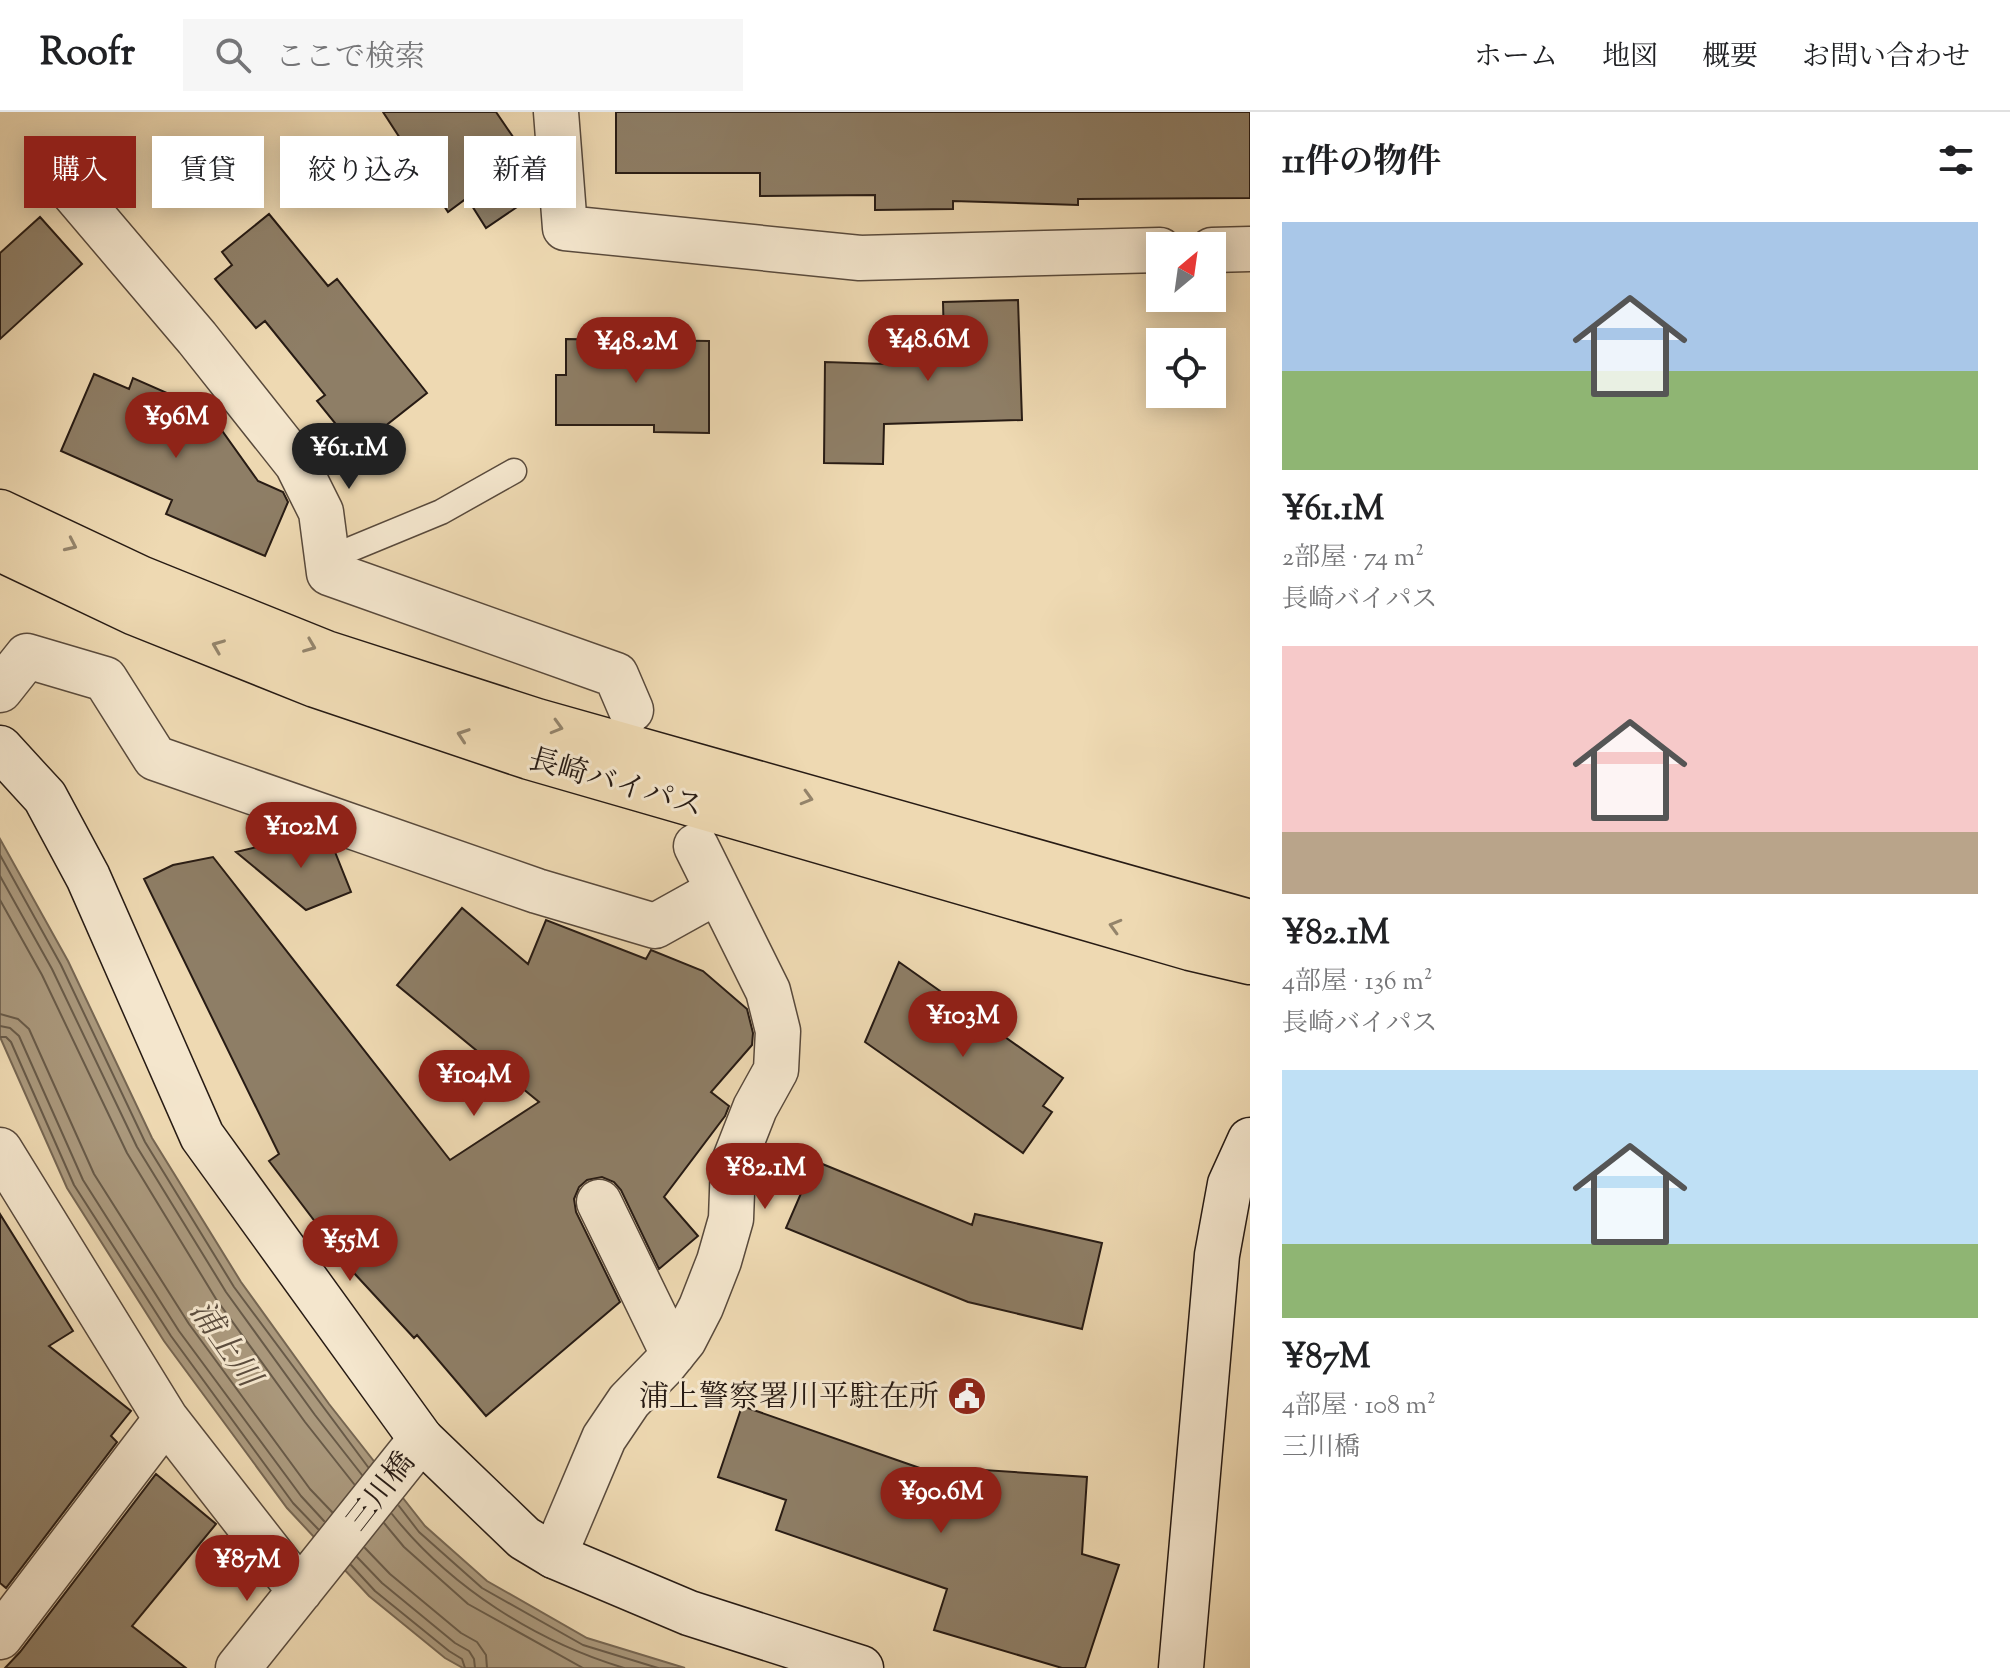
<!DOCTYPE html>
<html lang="ja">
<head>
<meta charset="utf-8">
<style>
  body { margin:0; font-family:"Sorts Mill Goudy","Noto Serif JP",serif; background:#f6f6f6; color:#202124; height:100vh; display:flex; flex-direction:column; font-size:30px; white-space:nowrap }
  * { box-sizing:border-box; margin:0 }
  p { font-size:26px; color:#757577 }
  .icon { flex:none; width:44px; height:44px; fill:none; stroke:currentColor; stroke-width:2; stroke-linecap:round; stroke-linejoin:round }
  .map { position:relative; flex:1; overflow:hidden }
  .side { display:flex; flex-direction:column; background:#fff; width:760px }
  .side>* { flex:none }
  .banner { position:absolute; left:24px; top:24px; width:760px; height:72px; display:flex; gap:16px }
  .needle { width:52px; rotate:29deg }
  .tools { position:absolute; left:1146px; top:120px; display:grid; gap:16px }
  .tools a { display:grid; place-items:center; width:80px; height:80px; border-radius:0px; background:#fff; box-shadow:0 4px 20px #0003; font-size:40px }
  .price { position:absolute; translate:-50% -68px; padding:0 18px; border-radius:28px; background:#8f2418; color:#fff; font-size:26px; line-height:52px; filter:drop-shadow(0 2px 4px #0008) }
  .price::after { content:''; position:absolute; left:50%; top:48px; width:24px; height:18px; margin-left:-12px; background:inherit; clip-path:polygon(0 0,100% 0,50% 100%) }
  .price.current { background:#222; color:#fff }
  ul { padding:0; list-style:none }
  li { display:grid; align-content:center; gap:16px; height:424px; padding:0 32px }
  li span { display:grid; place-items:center; height:248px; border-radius:0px; color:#555 }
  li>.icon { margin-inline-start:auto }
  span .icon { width:144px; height:144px; fill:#fffc; stroke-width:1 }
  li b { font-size:34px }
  h2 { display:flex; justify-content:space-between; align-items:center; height:96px; padding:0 32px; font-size:34px }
  .tag { padding:0 28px; border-radius:0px; background:#fff; box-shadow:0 4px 20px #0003; font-size:28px; line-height:72px }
  .tag.current { background:#8f2418; color:#fff }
  header { display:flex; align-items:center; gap:48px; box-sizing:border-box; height:112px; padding:0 40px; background:#fff; border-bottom:2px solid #e0e0e0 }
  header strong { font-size:38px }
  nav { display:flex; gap:44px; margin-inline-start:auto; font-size:28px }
  .search { width:560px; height:72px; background:#f6f6f6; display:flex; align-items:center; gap:20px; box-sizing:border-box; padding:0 28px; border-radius:0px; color:#757577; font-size:30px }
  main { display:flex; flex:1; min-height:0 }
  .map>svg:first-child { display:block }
  .water { fill:#aa987c; stroke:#766652; stroke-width:2 }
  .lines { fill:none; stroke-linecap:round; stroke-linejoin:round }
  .shore { stroke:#685a48; stroke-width:2 }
  .building { fill:#8e7e66; stroke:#271b14; stroke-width:2 }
  .lane-casing { stroke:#594a3c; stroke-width:27 }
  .street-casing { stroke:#594a3c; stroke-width:47 }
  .secondary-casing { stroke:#271b14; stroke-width:47 }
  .highway-casing { stroke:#271b14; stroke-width:47 }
  .lane { stroke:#f4e6cd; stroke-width:24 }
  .street { stroke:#f4e6cd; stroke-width:44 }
  .secondary { stroke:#f4e6cd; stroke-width:44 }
  .highway { stroke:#eed9b2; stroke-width:44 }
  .oneway { stroke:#94846b }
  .labels { text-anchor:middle; stroke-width:6; stroke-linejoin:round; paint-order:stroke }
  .street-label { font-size:30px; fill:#271b14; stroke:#f4e6cd }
  .poi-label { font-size:30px; fill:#271b14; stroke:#f4e6cd; text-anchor:end }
  .water-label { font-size:32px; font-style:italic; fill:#5b4d3e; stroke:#f4e6cd }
</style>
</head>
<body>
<header>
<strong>Roofr</strong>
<div class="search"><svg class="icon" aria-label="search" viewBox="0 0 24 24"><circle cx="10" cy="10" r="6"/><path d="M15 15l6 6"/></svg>ここで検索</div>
<nav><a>ホーム</a><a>地図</a><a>概要</a><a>お問い合わせ</a></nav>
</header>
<main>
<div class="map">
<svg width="1250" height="1556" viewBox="0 0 1250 1556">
  <rect width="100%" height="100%" fill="#eed9b2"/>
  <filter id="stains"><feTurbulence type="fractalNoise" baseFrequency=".0025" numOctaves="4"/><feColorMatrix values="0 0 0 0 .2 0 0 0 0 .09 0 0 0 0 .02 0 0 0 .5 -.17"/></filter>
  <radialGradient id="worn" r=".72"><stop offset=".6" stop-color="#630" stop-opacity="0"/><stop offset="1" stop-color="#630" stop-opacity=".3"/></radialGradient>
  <path class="water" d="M 0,727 L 68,849 L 152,1026 L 241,1170 L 329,1292 L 425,1414 L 487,1469 L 587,1526 L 685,1556 L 463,1556 L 445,1546 L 369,1484 L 287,1396 L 164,1229 L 67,1076 L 0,925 Z"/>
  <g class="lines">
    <path class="shore" d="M 0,743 L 61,853 L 145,1030 L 234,1175 L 368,1355
      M 0,764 L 52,857 L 137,1035 L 226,1180 L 315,1303 L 362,1363
      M 0,788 L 42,863 L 127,1041 L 216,1187 L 305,1310 L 354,1372
      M 0,902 L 18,907 L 29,917 L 94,1062 L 189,1212 L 310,1377 L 332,1400
      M 0,914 L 10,916 L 19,924 L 83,1068 L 179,1219 L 301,1384 L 324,1409
      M 0,925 L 6,925 L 11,930 L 74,1073 L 171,1224 L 293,1391 L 318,1417
      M 399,1394 L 419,1420 L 482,1476 L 583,1533 L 658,1556
      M 392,1402 C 450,1475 535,1529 624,1556
      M 384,1411 L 404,1435 L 468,1492 L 583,1556
      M 365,1436 L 390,1462 L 461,1521 L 477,1530 L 486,1543 L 487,1556
      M 357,1445 L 382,1471 L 455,1531 L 469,1539 L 474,1547 L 475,1556
      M 351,1453 L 375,1479 L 449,1539 L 462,1547 L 465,1556"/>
  </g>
  <path class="building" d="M 383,0 L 496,0 L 522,38 L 501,52 L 526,89 L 486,116 L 467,86 L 448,100 Z
    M 616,0 L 1250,0 L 1250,86 L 1078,87 L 1078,93 L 953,89 L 953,97 L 875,98 L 875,83 L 760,84 L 760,61 L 616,61 Z
    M 269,102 L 328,174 L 337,167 L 427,281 L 356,337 L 317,289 L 325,283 L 265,209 L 256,216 L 215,167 L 232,153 L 222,140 Z
    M 40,105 L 82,152 L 0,227 L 0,141 Z
    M 1018,188 L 1022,308 L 884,312 L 883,352 L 824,351 L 825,250 L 918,253 L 917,232 L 944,230 L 943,190 Z
    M 566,227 L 709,229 L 709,321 L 654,320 L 654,313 L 556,313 L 556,263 L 566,263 Z
    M 94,262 L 129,277 L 133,266 L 208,299 L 258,369 L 283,380 L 288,390 L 265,444 L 166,402 L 172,388 L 61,339 Z
    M 303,724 L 333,735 L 351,780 L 306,798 L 236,740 Z
    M 213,745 L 450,1048 L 539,990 L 397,873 L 462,796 L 528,852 L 546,808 L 646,847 L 651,838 L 703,859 L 747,897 L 753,921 L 752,933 L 711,980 L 729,994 L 725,1004 L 664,1085 L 698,1124 L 659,1157 L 621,1078 L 614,1070 L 602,1065 L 587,1068 L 579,1075 L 574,1087 L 576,1100 L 620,1190 L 486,1304 L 417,1223 L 414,1226 L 354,1161 L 269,1049 L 279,1042 L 144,767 L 173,753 Z
    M 899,850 L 1063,966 L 1043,994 L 1052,1000 L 1023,1041 L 865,930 Z
    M 815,1049 L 972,1113 L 975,1102 L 1102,1131 L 1082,1217 L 968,1190 L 786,1116 Z
    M 0,1102 L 73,1219 L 49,1234 L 131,1299 L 111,1324 L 117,1330 L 6,1476 L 0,1471 Z
    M 742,1294 L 983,1378 L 984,1358 L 1087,1365 L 1082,1442 L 1119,1453 L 1085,1556 L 1062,1556 L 934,1518 L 947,1477 L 776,1418 L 786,1388 L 718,1365 Z
    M 156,1362 L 216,1412 L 132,1514 L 186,1556 L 5,1556 L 20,1540 Z"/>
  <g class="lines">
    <g class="lane-casing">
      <path id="lane" d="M 327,447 L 441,400 L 514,359"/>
    </g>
    <g class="street-casing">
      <path id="street" d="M 556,0 L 565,116 L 860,146 L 1160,138
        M 73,80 L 197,226 L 297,352 L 321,400 L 329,461 L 616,563 L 631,598
        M 1212,138 L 1250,137
        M 0,578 L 27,544 L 105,567 L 155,646 L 537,779 L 655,814 L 718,779
        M 0,1038 L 166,1307 L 300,1479
        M 599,1090 L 673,1242
        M 554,1444 L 604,1326 L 629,1289 L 663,1254 L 684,1228 L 701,1195 L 719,1149 L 731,1107 L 733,1052 L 755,996 L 776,958 L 778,919 L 768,879 L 696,734
        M 0,1525 L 166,1307
        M 238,1556 L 421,1327"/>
    </g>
    <g class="secondary-casing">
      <path id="secondary" d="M 0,636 L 45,685 L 88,765 L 202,1024 L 421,1327 L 524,1426 L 554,1444 L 689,1501 L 861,1556
        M 1181,1556 L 1217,1143 L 1230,1072 L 1250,1028"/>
    </g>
    <g class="highway-casing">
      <path id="highway" d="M 0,400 L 140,466 L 326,541 L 537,609 L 1250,810
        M 0,437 L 135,501 L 315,573 L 529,645 L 1190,836 L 1250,850"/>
    </g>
    <use href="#lane" class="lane"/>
    <use href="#street" class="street"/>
    <use href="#secondary" class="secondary"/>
    <use href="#highway" class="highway"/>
  </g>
  <defs><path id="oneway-chevron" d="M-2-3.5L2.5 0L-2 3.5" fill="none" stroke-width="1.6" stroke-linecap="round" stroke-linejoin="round" transform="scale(2)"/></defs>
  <g class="oneway">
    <use href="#oneway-chevron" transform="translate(71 433) rotate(25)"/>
    <use href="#oneway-chevron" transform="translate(218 534) rotate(-158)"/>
    <use href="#oneway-chevron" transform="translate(310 534) rotate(22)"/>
    <use href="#oneway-chevron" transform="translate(557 615) rotate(16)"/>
    <use href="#oneway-chevron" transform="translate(463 623) rotate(-161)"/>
    <use href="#oneway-chevron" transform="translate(807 686) rotate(16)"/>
    <use href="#oneway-chevron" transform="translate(1115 814) rotate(-164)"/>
  </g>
  <defs>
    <g id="civic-disc" transform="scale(2)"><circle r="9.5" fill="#8f2418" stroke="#f4e6cd"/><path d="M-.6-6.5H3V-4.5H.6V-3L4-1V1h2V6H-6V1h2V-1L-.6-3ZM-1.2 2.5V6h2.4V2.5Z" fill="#fff"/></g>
  </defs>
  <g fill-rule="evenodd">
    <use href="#civic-disc" x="967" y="1284"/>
  </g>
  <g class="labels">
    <g class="street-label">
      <text transform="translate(616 670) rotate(16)" y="10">長崎バイパス</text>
      <text transform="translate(380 1379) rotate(-52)" y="10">三川橋</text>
    </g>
    <g class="poi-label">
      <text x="939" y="1294">浦上警察署川平駐在所</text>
    </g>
    <g class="water-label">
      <text transform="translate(226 1231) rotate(55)" y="11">浦上川</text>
    </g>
  </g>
  <rect width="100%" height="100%" filter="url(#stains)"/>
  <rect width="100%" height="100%" fill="url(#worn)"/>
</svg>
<div class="tools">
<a><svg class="needle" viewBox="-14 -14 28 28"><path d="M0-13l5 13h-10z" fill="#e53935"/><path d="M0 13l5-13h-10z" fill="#757577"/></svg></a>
<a><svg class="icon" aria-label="locate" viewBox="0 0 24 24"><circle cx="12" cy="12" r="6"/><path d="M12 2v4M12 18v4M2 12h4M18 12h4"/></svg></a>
</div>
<b class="price" style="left:928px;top:271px">¥48.6M</b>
<b class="price" style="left:636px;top:273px">¥48.2M</b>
<b class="price" style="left:176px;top:348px">¥96M</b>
<b class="price current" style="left:349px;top:379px">¥61.1M</b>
<b class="price" style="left:301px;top:758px">¥102M</b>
<b class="price" style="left:963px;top:947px">¥103M</b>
<b class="price" style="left:474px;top:1006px">¥104M</b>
<b class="price" style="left:765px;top:1099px">¥82.1M</b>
<b class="price" style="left:350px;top:1171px">¥55M</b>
<b class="price" style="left:941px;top:1423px">¥90.6M</b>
<b class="price" style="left:247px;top:1491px">¥87M</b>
<div class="banner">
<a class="tag current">購入</a>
<a class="tag">賃貸</a>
<a class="tag">絞り込み</a>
<a class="tag">新着</a>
</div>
</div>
<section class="side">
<h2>11件の物件<svg class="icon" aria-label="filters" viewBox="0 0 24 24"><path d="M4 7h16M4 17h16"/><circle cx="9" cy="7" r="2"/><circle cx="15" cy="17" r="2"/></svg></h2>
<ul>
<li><span style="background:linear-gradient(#a9c7e8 60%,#8fb573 0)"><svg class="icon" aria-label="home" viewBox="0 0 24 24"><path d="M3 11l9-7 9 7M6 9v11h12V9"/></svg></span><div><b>¥61.1M</b><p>2部屋 · 74 m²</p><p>長崎バイパス</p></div></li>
<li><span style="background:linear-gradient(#f6c9c9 75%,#b9a48a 0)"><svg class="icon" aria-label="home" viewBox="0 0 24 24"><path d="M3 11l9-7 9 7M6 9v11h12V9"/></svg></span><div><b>¥82.1M</b><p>4部屋 · 136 m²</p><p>長崎バイパス</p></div></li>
<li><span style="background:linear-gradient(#bfe0f5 70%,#8fb573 0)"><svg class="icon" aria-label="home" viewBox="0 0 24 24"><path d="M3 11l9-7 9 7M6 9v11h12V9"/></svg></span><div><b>¥87M</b><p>4部屋 · 108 m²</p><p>三川橋</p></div></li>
</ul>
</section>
</main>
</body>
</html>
